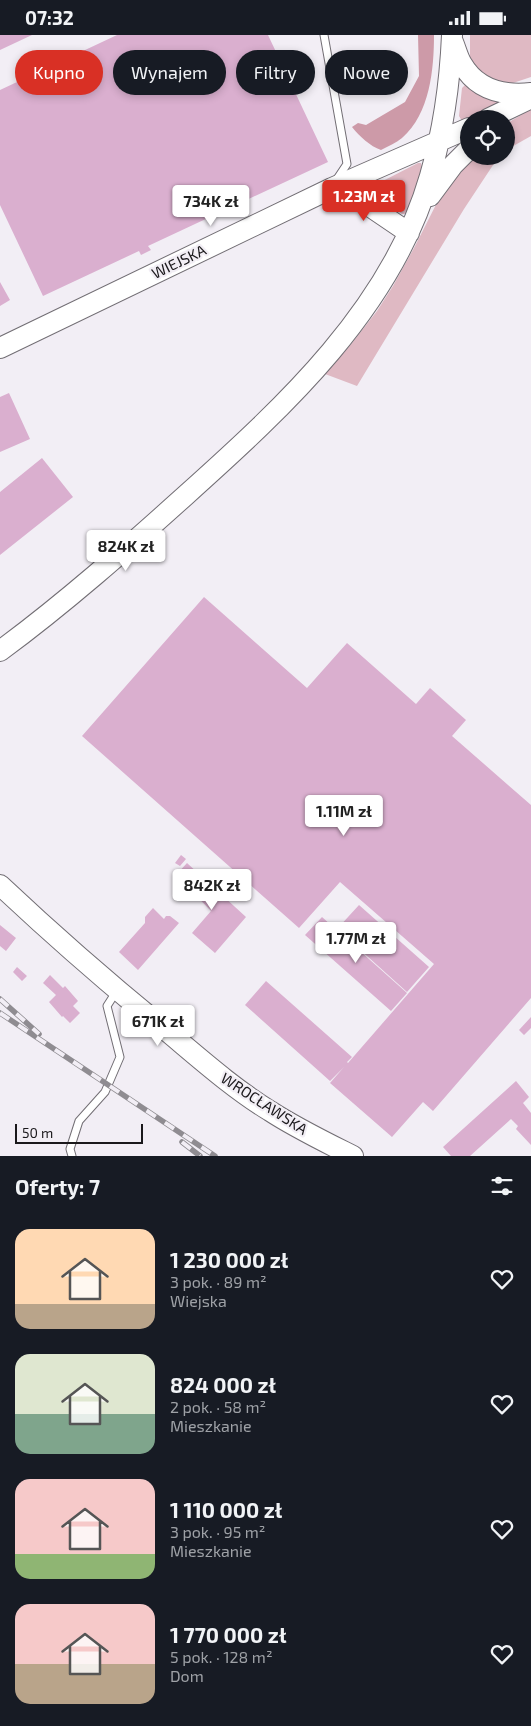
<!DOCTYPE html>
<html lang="pl">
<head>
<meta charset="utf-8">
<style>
  body { margin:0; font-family:"Exo 2",sans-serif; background:#242831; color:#f1f3f6; height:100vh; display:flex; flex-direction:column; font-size:19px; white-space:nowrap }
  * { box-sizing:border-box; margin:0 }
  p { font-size:16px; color:#9ea1a6 }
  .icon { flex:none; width:28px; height:28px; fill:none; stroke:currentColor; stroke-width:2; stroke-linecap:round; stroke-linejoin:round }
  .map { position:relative; height:1121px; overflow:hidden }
  .side { display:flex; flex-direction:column; background:#171b24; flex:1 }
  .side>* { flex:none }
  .guide { position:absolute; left:15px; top:15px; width:501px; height:45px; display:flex; gap:10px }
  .tools { position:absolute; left:460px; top:75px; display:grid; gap:10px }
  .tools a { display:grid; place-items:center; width:55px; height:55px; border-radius:50%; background:#171b24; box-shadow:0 2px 8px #0003; font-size:25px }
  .scale { position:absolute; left:15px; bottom:12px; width:128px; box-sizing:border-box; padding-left:5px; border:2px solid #1a181b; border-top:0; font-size:14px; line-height:18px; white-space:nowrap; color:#1a181b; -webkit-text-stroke:4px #f2eef5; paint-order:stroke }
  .price { position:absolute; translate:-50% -42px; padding:0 11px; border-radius:5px; background:#fff; color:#222; font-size:16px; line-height:32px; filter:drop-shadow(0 1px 2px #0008) }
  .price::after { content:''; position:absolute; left:50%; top:30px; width:15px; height:11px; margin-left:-8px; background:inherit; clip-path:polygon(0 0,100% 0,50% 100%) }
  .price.active { background:#d93025; color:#fff }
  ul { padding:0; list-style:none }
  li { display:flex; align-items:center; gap:15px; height:125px; padding:0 15px }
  li span { display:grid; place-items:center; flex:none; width:140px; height:100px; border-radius:15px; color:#555 }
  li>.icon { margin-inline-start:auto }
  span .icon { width:60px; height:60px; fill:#fffc; stroke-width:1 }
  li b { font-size:21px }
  h2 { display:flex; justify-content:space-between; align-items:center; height:60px; padding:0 15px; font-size:21px }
  .tag { padding:0 18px; border-radius:22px; background:#171b24; box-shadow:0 2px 8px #0003; font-size:18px; line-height:45px }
  .tag.active { background:#d93025; color:#fff }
  .status { display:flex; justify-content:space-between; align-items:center; height:35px; padding:0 25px; background:#171b24; direction:ltr }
  .status svg { height:14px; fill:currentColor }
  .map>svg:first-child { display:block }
  .green { fill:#dfb9c3 }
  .forest { fill:#cd9aa8 }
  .building { fill:#daafcf }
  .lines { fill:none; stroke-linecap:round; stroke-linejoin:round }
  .lane-casing { stroke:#726e74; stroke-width:9 }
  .secondary-casing { stroke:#726e74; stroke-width:22 }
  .lane { stroke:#fff; stroke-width:7 }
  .secondary { stroke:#fff; stroke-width:20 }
  .rail-casing { stroke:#8f8c91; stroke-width:5.5 }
  .rail { stroke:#f2eef5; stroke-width:4; stroke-dasharray:11; stroke-linecap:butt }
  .labels { text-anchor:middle; stroke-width:4.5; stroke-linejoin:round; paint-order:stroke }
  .street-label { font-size:15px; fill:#1a181b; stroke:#f2eef5 }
</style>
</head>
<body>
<div class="status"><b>07:32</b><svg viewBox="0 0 49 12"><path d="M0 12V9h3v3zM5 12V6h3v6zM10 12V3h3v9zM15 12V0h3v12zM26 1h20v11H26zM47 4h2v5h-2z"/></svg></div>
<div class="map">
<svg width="531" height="1121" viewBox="0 0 531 1121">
  <rect width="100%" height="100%" fill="#f2eef5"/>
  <path class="green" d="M 470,0 L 531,0 L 531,42 L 510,49 L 489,44 L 478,35 L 470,22 Z
    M 465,50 L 499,66 L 500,69 L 498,72 L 471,84 L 462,86 L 459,81 L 462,53 Z
    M 531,74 L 531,101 L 506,115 L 506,89 Z
    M 469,121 L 499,121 L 464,174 L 357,351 L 325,339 L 352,308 L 377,276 L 393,251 L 414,213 L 447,148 Z
    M 418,128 L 421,128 L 422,132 L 408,177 L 405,179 L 402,179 L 374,157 L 373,154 L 373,151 Z"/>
  <path class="forest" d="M 418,0 L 434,0 C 434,34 430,79 402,103 C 396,108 388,111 381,115 C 370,111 360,102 352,92 L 358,88 L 366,90 L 405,67 L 419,41 Z"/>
  <path class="building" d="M 0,0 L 32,0 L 0,15 Z
    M 117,0 L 268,0 L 328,127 L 148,211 L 151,215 L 141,220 L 139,216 L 43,261 L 0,170 L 0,55 Z
    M 0,247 L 10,265 L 0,271 Z
    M 9,358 L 30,404 L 0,417 L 0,362 Z
    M 42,423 L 73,462 L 0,520 L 0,457 Z
    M 204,562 L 307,653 L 347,608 L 416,669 L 430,653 L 466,685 L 452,701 L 531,770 L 531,963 L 433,1076 L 423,1067 L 392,1102 L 330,1048 L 344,1032 L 330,1046 L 245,970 L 266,946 L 352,1022 L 347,1027 L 348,1028 L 434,929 L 340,847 L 299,893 L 82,701 Z
    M 181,820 L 186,824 L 180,831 L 175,828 Z
    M 187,828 L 246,882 L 215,918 L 192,898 L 211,876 L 176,840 Z
    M 359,870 L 429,932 L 407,957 L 337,894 Z
    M 153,873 L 164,884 L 166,881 L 170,881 L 179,888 L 138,935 L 119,917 L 145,888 L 145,882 Z
    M 322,882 L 407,958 L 391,976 L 305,900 Z
    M 0,890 L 16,903 L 6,916 L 0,911 Z
    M 17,932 L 27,941 L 22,946 L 13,937 Z
    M 50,940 L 63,953 L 65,951 L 78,966 L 73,971 L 80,978 L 70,988 L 63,981 L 62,982 L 49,967 L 56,960 L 43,948 Z
    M 531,982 L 531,993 L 524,1000 L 519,995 Z
    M 516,1046 L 529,1062 L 523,1068 L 531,1078 L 531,1110 L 516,1094 L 518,1091 L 511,1084 L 470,1121 L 451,1121 L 443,1112 Z"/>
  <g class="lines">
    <g class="lane-casing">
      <path id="lane" d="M 324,0 L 347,129 L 337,144
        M 72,1121 L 70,1114 L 79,1086 L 105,1057 L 120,1022 L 107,971 L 116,957"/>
    </g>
    <g class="secondary-casing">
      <path id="secondary" d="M 453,7 C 456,14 458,23 462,29 C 477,55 503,61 531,58
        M 488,84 L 531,63
        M 332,153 L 353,160 L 409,198
        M 430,161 L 453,130 L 469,114
        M 0,313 L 332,153 L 469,93
        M 0,616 C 65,568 126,514 186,460 C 285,371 392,273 430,141 C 443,96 450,47 452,0
        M 0,850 C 52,899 107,947 162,992 C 197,1021 231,1052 270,1076 C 296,1093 325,1107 353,1121"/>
    </g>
    <use href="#lane" class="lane"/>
    <use href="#secondary" class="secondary"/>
    <g class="rail-casing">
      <path id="rail" d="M 0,964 L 39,999
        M 0,978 L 215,1121
        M 182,1107 L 200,1121"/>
    </g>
    <use href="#rail" class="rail"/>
  </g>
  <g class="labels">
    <g class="street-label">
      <text transform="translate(179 227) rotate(-26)" y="5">WIEJSKA</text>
      <text transform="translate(264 1069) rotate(33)" y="5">WROCŁAWSKA</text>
    </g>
  </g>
</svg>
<div class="tools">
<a><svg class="icon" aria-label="locate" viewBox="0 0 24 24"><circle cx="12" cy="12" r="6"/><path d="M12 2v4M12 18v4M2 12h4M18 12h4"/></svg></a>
</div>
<div class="scale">50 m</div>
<b class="price active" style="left:364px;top:187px">1.23M zł</b>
<b class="price" style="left:211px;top:192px">734K zł</b>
<b class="price" style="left:126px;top:537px">824K zł</b>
<b class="price" style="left:344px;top:802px">1.11M zł</b>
<b class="price" style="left:212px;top:876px">842K zł</b>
<b class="price" style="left:356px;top:929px">1.77M zł</b>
<b class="price" style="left:158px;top:1012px">671K zł</b>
<div class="guide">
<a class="tag active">Kupno</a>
<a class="tag">Wynajem</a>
<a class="tag">Filtry</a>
<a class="tag">Nowe</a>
</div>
</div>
<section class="side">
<h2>Oferty: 7<svg class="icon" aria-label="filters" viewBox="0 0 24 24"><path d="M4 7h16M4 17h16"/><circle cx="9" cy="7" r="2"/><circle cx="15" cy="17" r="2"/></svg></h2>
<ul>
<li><span style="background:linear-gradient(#ffd9b3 75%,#b9a48a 0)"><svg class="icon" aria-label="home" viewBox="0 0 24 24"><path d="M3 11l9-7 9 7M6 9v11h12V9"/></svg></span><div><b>1 230 000 zł</b><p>3 pok. · 89 m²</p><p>Wiejska</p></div><svg class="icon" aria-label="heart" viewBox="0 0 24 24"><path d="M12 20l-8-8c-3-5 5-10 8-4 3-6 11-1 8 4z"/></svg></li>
<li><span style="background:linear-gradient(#dfe7d0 60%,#7fa58c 0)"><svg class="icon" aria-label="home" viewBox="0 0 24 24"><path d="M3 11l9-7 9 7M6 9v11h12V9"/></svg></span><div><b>824 000 zł</b><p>2 pok. · 58 m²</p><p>Mieszkanie</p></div><svg class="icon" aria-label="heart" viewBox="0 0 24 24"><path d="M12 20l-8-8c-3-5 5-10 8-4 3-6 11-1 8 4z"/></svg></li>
<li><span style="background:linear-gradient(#f6c9c9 75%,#8fb573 0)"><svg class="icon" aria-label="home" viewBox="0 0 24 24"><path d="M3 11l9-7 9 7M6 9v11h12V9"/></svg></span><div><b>1 110 000 zł</b><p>3 pok. · 95 m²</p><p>Mieszkanie</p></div><svg class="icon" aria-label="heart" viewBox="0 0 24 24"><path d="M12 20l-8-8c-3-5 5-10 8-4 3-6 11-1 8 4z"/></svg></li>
<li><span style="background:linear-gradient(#f6c9c9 60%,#b9a48a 0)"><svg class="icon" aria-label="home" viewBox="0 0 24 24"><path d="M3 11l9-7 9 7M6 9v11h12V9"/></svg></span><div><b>1 770 000 zł</b><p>5 pok. · 128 m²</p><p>Dom</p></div><svg class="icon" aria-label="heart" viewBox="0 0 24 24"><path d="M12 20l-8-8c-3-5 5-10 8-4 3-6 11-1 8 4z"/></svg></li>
</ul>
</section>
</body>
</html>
